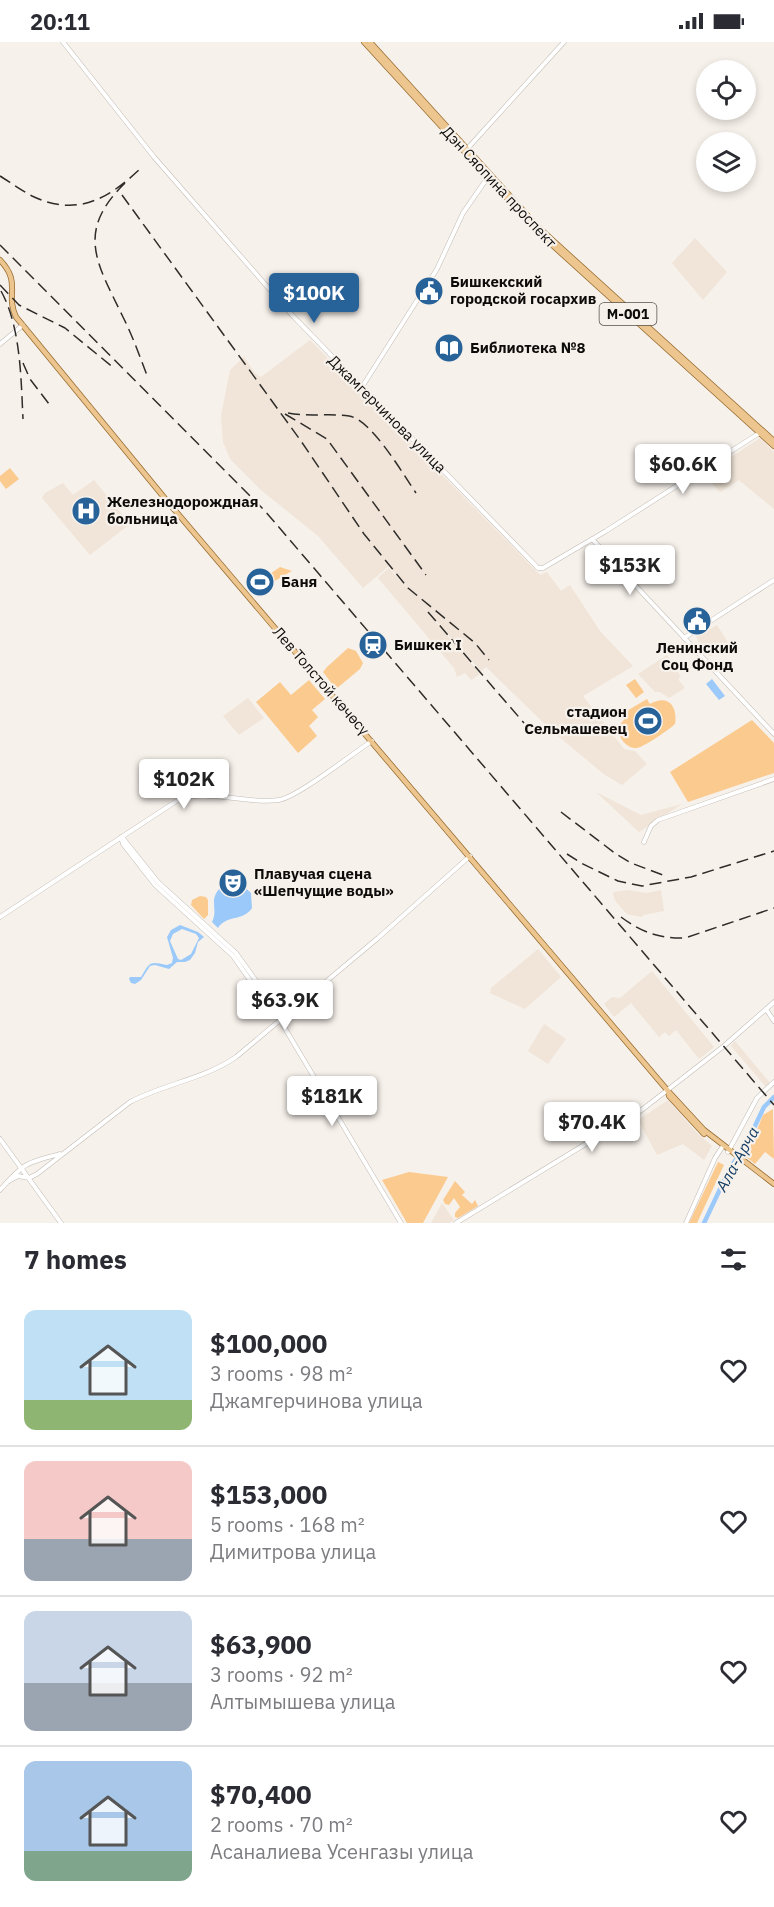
<!DOCTYPE html>
<html lang="en">
<head>
<meta charset="utf-8">
<style>
  body { margin:0; font-family:"IBM Plex Sans",sans-serif; background:#f2f2f3; color:#2b2b33; height:100vh; display:flex; flex-direction:column; font-size:22px; white-space:nowrap }
  * { box-sizing:border-box; margin:0 }
  p { font-size:20px; color:#7c7c81 }
  .icon { flex:none; width:33px; height:33px; fill:none; stroke:currentColor; stroke-width:2; stroke-linecap:round; stroke-linejoin:round }
  .map { position:relative; height:1181px; overflow:hidden }
  .sheet { display:flex; flex-direction:column; background:#fff; flex:1 }
  .sheet>* { flex:none }
  .fabs { position:absolute; left:696px; top:18px; display:grid; gap:12px }
  .fabs a { display:grid; place-items:center; width:60px; height:60px; border-radius:50%; background:#fff; box-shadow:0 3px 9px #0003; font-size:30px }
  .price { position:absolute; translate:-50% -51px; padding:0 14px; border-radius:6px; background:#fff; color:#222; font-size:20px; line-height:39px; filter:drop-shadow(0 2px 3px #0008) }
  .price::after { content:''; position:absolute; left:50%; top:36px; width:18px; height:14px; margin-left:-9px; background:inherit; clip-path:polygon(0 0,100% 0,50% 100%) }
  .price.current { background:#276299; color:#fff }
  ul { padding:0; list-style:none }
  li { display:flex; align-items:center; gap:18px; height:150px; padding:0 24px }
  li+li { border-top:2px solid #e1e1e2 }
  li span { display:grid; place-items:center; flex:none; width:168px; height:120px; border-radius:12px; color:#555 }
  li>.icon { margin-inline-start:auto }
  span .icon { width:72px; height:72px; fill:#fffc; stroke-width:1 }
  li b { font-size:26px }
  h2 { display:flex; justify-content:space-between; align-items:center; height:72px; padding:0 24px; font-size:26px }
  .status { display:flex; justify-content:space-between; align-items:center; height:42px; padding:0 30px; background:#fff; direction:ltr }
  .status svg { height:16px; fill:currentColor }
  .map>svg:first-child { display:block }
  .built { fill:#f0e5d8 }
  .green { fill:#fbca8e }
  .water { fill:#9bcafa; fill-rule:evenodd }
  .lines { fill:none; stroke-linecap:round; stroke-linejoin:round }
  .river { stroke:#9bcafa; stroke-width:4.5 }
  .secondary-casing { stroke:#c1bbb5; stroke-width:5 }
  .primary-casing { stroke:#976c30; stroke-width:6 }
  .secondary { stroke:#fff; stroke-width:4 }
  .primary { stroke:#edc58f; stroke-width:4.5 }
  .rail { stroke:#2f2c2a; stroke-width:1.5; stroke-dasharray:12 6; stroke-linecap:butt }
  .labels { text-anchor:middle; stroke-width:4.5; stroke-linejoin:round; paint-order:stroke }
  .shield { fill:#f7f1eb; stroke:#54514e; stroke-width:1.5 }
  .shield-label { font-size:14px; font-weight:bold; fill:#0e0c0a }
  .street-label { font-size:15px; fill:#0e0c0a; stroke:#f7f1eb }
  .poi-label { font-size:15px; font-weight:bold; fill:#0e0c0a; stroke:#f7f1eb; text-anchor:start }
  .water-label { font-size:16px; font-style:italic; fill:#143e65; stroke:#f7f1eb }
</style>
</head>
<body>
<div class="status"><b>20:11</b><svg viewBox="0 0 49 12"><path d="M0 12V9h3v3zM5 12V6h3v6zM10 12V3h3v9zM15 12V0h3v12zM26 1h20v11H26zM47 4h2v5h-2z"/></svg></div>
<div class="map">
<svg width="774" height="1181" viewBox="0 0 774 1181">
  <rect width="100%" height="100%" fill="#f7f1eb"/>
  <path class="built" d="M 695,196 L 727,230 L 703,258 L 672,221 Z
    M 310,298 L 540,533 L 547,530 L 561,549 L 570,543 L 600,589 L 633,624 L 583,654 L 624,707 L 635,709 L 647,722 L 622,743 L 605,733 L 552,689 L 486,625 L 481,629 L 418,559 L 480,632 L 471,638 L 465,631 L 457,635 L 454,626 L 378,536 L 389,526 L 411,551 L 389,524 L 363,546 L 318,494 L 261,448 L 230,417 L 223,400 L 221,374 L 230,328 L 244,315 L 255,331 L 261,335 Z
    M 760,396 L 774,410 L 774,467 L 739,438 L 720,450 L 704,433 Z
    M 94,438 L 130,482 L 90,513 L 42,456 L 45,451 L 63,441 L 73,453 Z
    M 717,583 L 730,604 L 719,612 L 710,614 L 706,612 L 696,595 Z
    M 667,613 L 681,635 L 678,637 L 685,646 L 669,656 L 660,650 L 655,650 L 638,632 Z
    M 248,656 L 264,676 L 239,693 L 223,674 Z
    M 596,750 L 641,773 L 682,762 L 639,790 Z
    M 627,848 L 647,851 L 661,848 L 664,869 L 643,873 L 642,875 L 627,872 L 616,860 L 613,853 L 614,850 Z
    M 538,907 L 561,935 L 525,967 L 490,951 L 491,946 Z
    M 652,929 L 714,1005 L 699,1017 L 676,988 L 669,994 L 665,990 L 659,995 L 631,961 L 614,975 L 604,962 L 612,955 L 620,956 Z
    M 544,982 L 566,997 L 548,1022 L 528,1009 Z
    M 735,999 L 770,1041 L 766,1045 L 731,1004 Z
    M 668,1058 L 696,1090 L 712,1104 L 704,1118 L 683,1102 L 657,1113 L 638,1078 Z
    M 442,1161 L 454,1178 L 449,1181 L 431,1181 Z"/>
  <path class="green" d="M 10,426 L 19,437 L 6,447 L 0,439 L 0,434 Z
    M 280,525 L 292,529 L 273,540 L 267,534 Z
    M 348,606 L 356,609 L 363,621 L 360,627 L 336,647 L 323,630 L 327,625 Z
    M 635,637 L 644,650 L 636,656 L 626,643 Z
    M 309,638 L 325,657 L 312,668 L 318,675 L 309,684 L 317,694 L 298,711 L 256,660 L 280,640 L 291,653 Z
    M 647,657 L 650,662 C 667,652 678,663 675,682 C 670,687 644,705 637,706 C 626,707 618,695 618,685 L 627,674 L 625,670 Z
    M 752,678 L 774,701 L 774,731 L 688,760 L 670,730 Z
    M 200,854 L 206,855 L 208,858 L 208,873 L 204,877 L 191,863 L 192,858 Z
    M 773,1067 L 774,1117 L 765,1110 L 755,1122 L 746,1115 L 763,1073 Z
    M 718,1120 L 724,1123 L 697,1181 L 689,1181 Z
    M 409,1130 L 448,1135 L 423,1181 L 407,1181 L 382,1138 Z
    M 455,1139 L 465,1150 L 462,1153 L 472,1162 L 475,1158 L 478,1164 L 458,1176 L 455,1175 L 455,1171 L 460,1165 L 454,1156 L 449,1163 L 445,1162 L 443,1158 Z"/>
  <path class="water" d="M 712,637 L 725,654 L 719,658 L 706,642 Z
    M 241,842 L 251,851 L 252,866 C 243,880 227,872 218,886 L 212,880 C 219,866 207,858 222,844 L 232,846 Z
    M 180,883 L 198,890 L 204,895 L 198,900 L 195,911 L 190,918 L 185,920 L 177,920 L 169,927 L 155,923 L 150,924 L 141,938 L 135,942 L 131,941 L 129,937 L 130,935 L 141,935 C 150,920 149,919 167,923 L 172,921 L 173,916 L 167,895 L 171,888 ZM 182,887 L 196,892 L 199,896 L 191,912 L 181,918 L 178,917 L 170,899 L 173,892 Z"/>
  <g class="lines">
    <path class="river" d="M 704,1181 L 731,1124 L 744,1107 L 764,1065 L 774,1055"/>
    <g class="secondary-casing">
      <path id="secondary" d="M 63,0 L 154,115 L 292,273 L 538,526 L 543,526 L 606,489 L 761,390
        M 467,107 L 564,0
        M 0,302 L 23,283
        M 362,345 L 437,227 L 463,171 L 488,135
        M 592,497 L 774,692
        M 684,596 L 774,538
        M 121,795 L 123,802 L 155,843 L 233,914 L 268,964
        M 122,795 L 158,840 L 236,911 L 272,961
        M 644,800 L 651,784 L 658,778 L 774,737
        M 0,875 L 178,758 C 210,746 246,763 279,758 C 298,755 353,711 372,699
        M 766,967 L 774,979
        M 280,978 L 401,1181
        M 0,1097 L 61,1181
        M 728,1110 L 757,1056 L 774,1040
        M 7,1140 L 18,1134 L 29,1136 L 37,1132 L 130,1060 C 164,1042 204,1037 236,1015 L 378,896 L 470,814
        M 0,1148 C 24,1121 25,1121 60,1112
        M 456,1181 L 643,1067 L 724,1004 L 774,960
        M 686,1181 L 715,1116 L 723,1104"/>
    </g>
    <g class="primary-casing">
      <path id="primary" d="M 364,0 L 539,191 L 774,404
        M 370,0 L 538,185 L 774,399
        M 0,218 C 22,241 5,252 16,275 L 167,459 L 668,1049 L 704,1088 L 774,1142
        M 668,1049 L 669,1054 L 704,1092"/>
    </g>
    <use href="#secondary" class="secondary"/>
    <use href="#primary" class="primary"/>
    <path class="rail" d="M 0,134 C 11,141 21,148 32,154 C 76,175 107,158 140,127
      M 125,141 C 75,190 97,221 123,275 C 133,295 140,315 148,336
      M 122,153 L 301,399 L 364,492 L 408,546 L 475,601 L 489,618
      M 0,203 L 265,469 L 774,1063
      M 0,243 L 19,263 L 65,286 L 115,327
      M 1,249 C 21,285 21,338 23,377
      M 23,321 L 30,337 L 49,362
      M 288,371 C 309,375 329,371 349,374 C 371,377 403,432 416,451
      M 285,372 L 327,397 L 426,533
      M 428,570 L 524,681
      M 561,770 L 616,812 L 631,821 L 663,833
      M 567,812 L 581,821 L 618,839 L 642,844 L 691,835 L 774,809
      M 621,875 C 641,890 660,897 685,896 L 774,866"/>
  </g>
  <defs>
    <g id="civic-disc" transform="scale(1.5)"><circle r="9.5" fill="#276299" stroke="#f7f1eb"/><path d="M-.6-6.5H3V-4.5H.6V-3L4-1V1h2V6H-6V1h2V-1L-.6-3ZM-1.2 2.5V6h2.4V2.5Z" fill="#fff"/></g>
    <g id="library-disc" transform="scale(1.5)"><circle r="9.5" fill="#276299" stroke="#f7f1eb"/><path d="M-6-4Q-3-5.5-.7-3.5V5Q-3 3-6 4ZM6-4Q3-5.5 .7-3.5V5Q3 3 6 4Z" fill="#fff"/></g>
    <g id="hospital-disc" transform="scale(1.5)"><circle r="9.5" fill="#276299" stroke="#f7f1eb"/><path d="M-5-5h3v3.5h4V-5h3V5h-3V1.5h-4V5h-3Z" fill="#fff"/></g>
    <g id="stadium-disc" transform="scale(1.5)"><circle r="9.5" fill="#276299" stroke="#f7f1eb"/><path d="M0-5a6.5 5 0 1 0 0 10a6.5 5 0 1 0 0-10ZM-3.5-1.8h7v3.6h-7Z" fill="#fff"/></g>
    <g id="station-disc" transform="scale(1.5)"><circle r="9.5" fill="#276299" stroke="#f7f1eb"/><path d="M-3-6H3Q5-6 5-4V2Q5 4 3 4L4.5 6H3L1.5 4h-3L-3 6H-4.5L-3 4Q-5 4-5 2V-4Q-5-6-3-6ZM-3.5-4v3h7v-3ZM-3.5 1v1.5H-2V1ZM2 1v1.5H3.5V1Z" fill="#fff"/></g>
    <g id="theatre-disc" transform="scale(1.5)"><circle r="9.5" fill="#276299" stroke="#f7f1eb"/><path d="M-5-5.5Q0-4 5-5.5V0Q5 5 0 6Q-5 5-5 0ZM-3.3-2.5H-1v1.5H-3.3ZM1-2.5H3.3v1.5H1ZM-2.8 1Q0 5.5 2.8 1Z" fill="#fff"/></g>
  </defs>
  <g fill-rule="evenodd">
    <use href="#civic-disc" x="429" y="249"/>
    <use href="#library-disc" x="449" y="306"/>
    <use href="#hospital-disc" x="86" y="469"/>
    <use href="#stadium-disc" x="260" y="540"/>
    <use href="#civic-disc" x="697" y="579"/>
    <use href="#station-disc" x="373" y="603"/>
    <use href="#stadium-disc" x="648" y="679"/>
    <use href="#theatre-disc" x="233" y="841"/>
  </g>
  <g class="labels">
    <rect class="shield" x="599.5" y="261" width="57" height="22" rx="4.5"/>
    <g class="shield-label">
      <text x="628" y="277">M-001</text>
    </g>
    <g class="street-label">
      <text transform="translate(499 145) rotate(47)" y="5">Дэн Сяопина проспект</text>
      <text transform="translate(387 372) rotate(45)" y="5">Джамгерчинова улица</text>
      <text transform="translate(321 639) rotate(49)" y="5">Лев Толстой көчөсү</text>
    </g>
    <g class="poi-label">
      <text x="450" y="245">Бишкекский<tspan x="450" dy="17">городской госархив</tspan></text>
      <text x="470" y="311">Библиотека №8</text>
      <text x="107" y="465">Железнодорождная<tspan x="107" dy="17">больница</tspan></text>
      <text x="281" y="545">Баня</text>
      <text x="394" y="608">Бишкек I</text>
      <text x="697" y="611" text-anchor="middle">Ленинский<tspan x="697" dy="17">Соц Фонд</tspan></text>
      <text x="627" y="675" text-anchor="end">стадион<tspan x="627" dy="17">Сельмашевец</tspan></text>
      <text x="254" y="837">Плавучая сцена<tspan x="254" dy="17">«Шепчущие воды»</tspan></text>
    </g>
    <g class="water-label">
      <text transform="translate(737 1117) rotate(-61)" y="6">Ала-Арча</text>
    </g>
  </g>
</svg>
<div class="fabs">
<a><svg class="icon" aria-label="locate" viewBox="0 0 24 24"><circle cx="12" cy="12" r="6"/><path d="M12 2v4M12 18v4M2 12h4M18 12h4"/></svg></a>
<a><svg class="icon" aria-label="layers" viewBox="0 0 24 24"><path d="M12 4l9 5-9 5-9-5zM3 14l9 5 9-5"/></svg></a>
</div>
<b class="price current" style="left:314px;top:282px">$100K</b>
<b class="price" style="left:683px;top:453px">$60.6K</b>
<b class="price" style="left:630px;top:554px">$153K</b>
<b class="price" style="left:184px;top:768px">$102K</b>
<b class="price" style="left:285px;top:989px">$63.9K</b>
<b class="price" style="left:332px;top:1085px">$181K</b>
<b class="price" style="left:592px;top:1111px">$70.4K</b>
</div>
<section class="sheet">
<h2>7 homes<svg class="icon" aria-label="filters" viewBox="0 0 24 24"><path d="M4 7h16M4 17h16"/><circle cx="9" cy="7" r="2"/><circle cx="15" cy="17" r="2"/></svg></h2>
<ul>
<li><span style="background:linear-gradient(#bfe0f5 75%,#8fb573 0)"><svg class="icon" aria-label="home" viewBox="0 0 24 24"><path d="M3 11l9-7 9 7M6 9v11h12V9"/></svg></span><div><b>$100,000</b><p>3 rooms · 98 m²</p><p>Джамгерчинова улица</p></div><svg class="icon" aria-label="heart" viewBox="0 0 24 24"><path d="M12 20l-8-8c-3-5 5-10 8-4 3-6 11-1 8 4z"/></svg></li>
<li><span style="background:linear-gradient(#f6c9c9 65%,#9aa5b1 0)"><svg class="icon" aria-label="home" viewBox="0 0 24 24"><path d="M3 11l9-7 9 7M6 9v11h12V9"/></svg></span><div><b>$153,000</b><p>5 rooms · 168 m²</p><p>Димитрова улица</p></div><svg class="icon" aria-label="heart" viewBox="0 0 24 24"><path d="M12 20l-8-8c-3-5 5-10 8-4 3-6 11-1 8 4z"/></svg></li>
<li><span style="background:linear-gradient(#c9d6e8 60%,#9aa5b1 0)"><svg class="icon" aria-label="home" viewBox="0 0 24 24"><path d="M3 11l9-7 9 7M6 9v11h12V9"/></svg></span><div><b>$63,900</b><p>3 rooms · 92 m²</p><p>Алтымышева улица</p></div><svg class="icon" aria-label="heart" viewBox="0 0 24 24"><path d="M12 20l-8-8c-3-5 5-10 8-4 3-6 11-1 8 4z"/></svg></li>
<li><span style="background:linear-gradient(#a9c7e8 75%,#7fa58c 0)"><svg class="icon" aria-label="home" viewBox="0 0 24 24"><path d="M3 11l9-7 9 7M6 9v11h12V9"/></svg></span><div><b>$70,400</b><p>2 rooms · 70 m²</p><p>Асаналиева Усенгазы улица</p></div><svg class="icon" aria-label="heart" viewBox="0 0 24 24"><path d="M12 20l-8-8c-3-5 5-10 8-4 3-6 11-1 8 4z"/></svg></li>
</ul>
</section>
</body>
</html>
